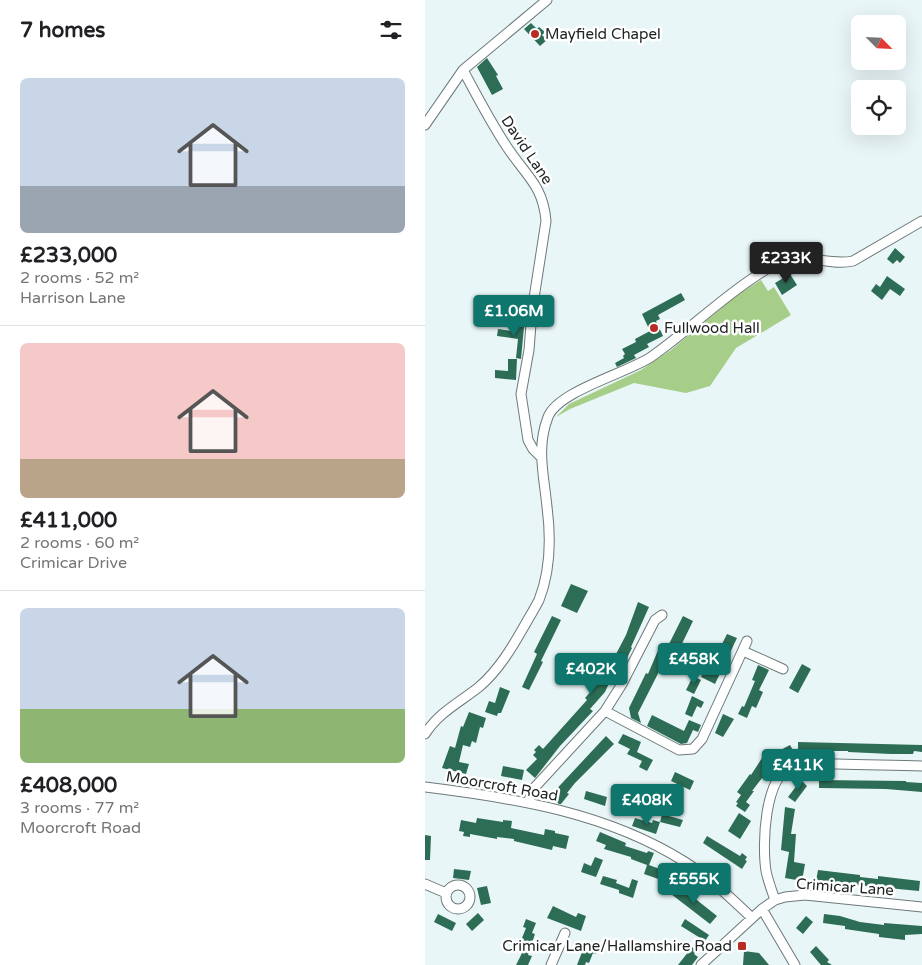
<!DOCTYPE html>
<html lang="en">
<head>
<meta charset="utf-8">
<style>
  body { margin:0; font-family:"Varela Round",sans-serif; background:#f2f2f2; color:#202124; height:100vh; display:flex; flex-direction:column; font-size:19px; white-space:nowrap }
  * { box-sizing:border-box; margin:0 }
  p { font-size:16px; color:#757577 }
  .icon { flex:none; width:28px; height:28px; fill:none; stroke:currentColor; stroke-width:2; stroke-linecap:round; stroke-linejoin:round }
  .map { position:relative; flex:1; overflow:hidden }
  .drawer { display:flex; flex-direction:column; background:#fff; width:425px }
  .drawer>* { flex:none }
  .needle { width:32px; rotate:114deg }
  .fabs { position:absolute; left:426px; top:15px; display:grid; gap:10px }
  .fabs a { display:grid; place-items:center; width:55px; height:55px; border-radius:8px; background:#fff; box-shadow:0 5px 20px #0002; font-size:25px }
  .price { position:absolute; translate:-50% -42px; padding:0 11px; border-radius:5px; background:#0f766e; color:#fff; font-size:16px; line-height:32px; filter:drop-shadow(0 1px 2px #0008) }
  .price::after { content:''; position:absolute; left:50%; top:30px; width:15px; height:11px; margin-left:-8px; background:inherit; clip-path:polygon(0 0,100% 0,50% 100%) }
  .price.on { background:#222; color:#fff }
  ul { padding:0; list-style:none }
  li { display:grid; align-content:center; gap:10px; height:265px; padding:0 20px }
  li+li { border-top:1px solid #e0e0e0 }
  li span { display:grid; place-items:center; height:155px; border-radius:8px; color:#555 }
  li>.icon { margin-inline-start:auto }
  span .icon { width:90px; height:90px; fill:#fffc; stroke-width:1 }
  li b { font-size:21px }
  h2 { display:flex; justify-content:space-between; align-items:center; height:60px; padding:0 20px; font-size:21px }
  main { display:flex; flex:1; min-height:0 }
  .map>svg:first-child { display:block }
  .green { fill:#a7ce89 }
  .building { fill:#2d6d56 }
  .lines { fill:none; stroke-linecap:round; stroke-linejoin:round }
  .minor-casing { stroke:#6d7879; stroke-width:11 }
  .minor { stroke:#fff; stroke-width:9 }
  .poi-dot { fill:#ba2c23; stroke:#fff; stroke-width:2 }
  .labels { text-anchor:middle; stroke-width:5; stroke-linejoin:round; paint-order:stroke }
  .poi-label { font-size:15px; fill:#202425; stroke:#fff; text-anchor:start }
  .street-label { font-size:15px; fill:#202425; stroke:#fff }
</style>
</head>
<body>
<main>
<section class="drawer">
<h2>7 homes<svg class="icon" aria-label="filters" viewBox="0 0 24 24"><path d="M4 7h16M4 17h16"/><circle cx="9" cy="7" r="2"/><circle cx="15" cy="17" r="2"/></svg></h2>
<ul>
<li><span style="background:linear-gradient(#c9d6e8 70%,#9aa5b1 0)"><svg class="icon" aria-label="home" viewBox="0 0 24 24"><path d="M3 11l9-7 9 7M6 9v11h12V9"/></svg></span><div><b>£233,000</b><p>2 rooms · 52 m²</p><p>Harrison Lane</p></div></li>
<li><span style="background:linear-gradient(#f6c9c9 75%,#b9a48a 0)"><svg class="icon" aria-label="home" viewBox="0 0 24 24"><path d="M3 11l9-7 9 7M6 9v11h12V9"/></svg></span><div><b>£411,000</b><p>2 rooms · 60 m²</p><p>Crimicar Drive</p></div></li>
<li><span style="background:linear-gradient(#c9d6e8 65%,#8fb573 0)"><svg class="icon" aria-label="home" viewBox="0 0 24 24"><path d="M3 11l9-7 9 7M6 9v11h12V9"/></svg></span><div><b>£408,000</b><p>3 rooms · 77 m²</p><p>Moorcroft Road</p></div></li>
</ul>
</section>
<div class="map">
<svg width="497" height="965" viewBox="0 0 497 965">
  <rect width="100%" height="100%" fill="#e9f6f7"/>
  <path class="green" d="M 336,280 L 343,291 L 349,287 L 366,315 L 311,348 L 285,386 L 261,393 L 209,383 L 145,409 L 131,417 L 144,404 L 216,370 L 246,350 L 312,295 Z"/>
  <path class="building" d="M 106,23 L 112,29 L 114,27 L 120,32 L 117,35 L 122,40 L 115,46 L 99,29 Z
    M 62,58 L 73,75 L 71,76 L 78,89 L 67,95 L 52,67 Z
    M 470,248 L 480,257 L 475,263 L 472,260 L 468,264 L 462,259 Z
    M 365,274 L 372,285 L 357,295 L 350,283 Z
    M 462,276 L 480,289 L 475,296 L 465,289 L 457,300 L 446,291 L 451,284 L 455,287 Z
    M 256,293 L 260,300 L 233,315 L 235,319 L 231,321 L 238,336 L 222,344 L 224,347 L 209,355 L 211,358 L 192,367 L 190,363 L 199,358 L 198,356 L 200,354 L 197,349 L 211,342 L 210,339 L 225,331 L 217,314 Z
    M 87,326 L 99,327 L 96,359 L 91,358 L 93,339 L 72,336 L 73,329 L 86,331 Z
    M 83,359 L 92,359 L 91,380 L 70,378 L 70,370 L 83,371 Z
    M 146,584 L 163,591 L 152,613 L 136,606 Z
    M 213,602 L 224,607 L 206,647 L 207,648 L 193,676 L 188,675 L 180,692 L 165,709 L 168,711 L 135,746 L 110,778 L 101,770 L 112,759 L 108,755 L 111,752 L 109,750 L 114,745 L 118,749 L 162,700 L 160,698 L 173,683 L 178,674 L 180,675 L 201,635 Z
    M 127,616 L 136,620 L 116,661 L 118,662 L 104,690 L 97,687 L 112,654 L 109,652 Z
    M 258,616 L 268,621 L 252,654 L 241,650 Z
    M 302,634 L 312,638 L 290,684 L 276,677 L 279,670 L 283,672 Z
    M 234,648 L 244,652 L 213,713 L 216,723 L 206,718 L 204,708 L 221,673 L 223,674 Z
    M 377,664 L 386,669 L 373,693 L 364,688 Z
    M 333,665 L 344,670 L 334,690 L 338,692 L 331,708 L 327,706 L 322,718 L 313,714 L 317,706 L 319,707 L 330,681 L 327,680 Z
    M 268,676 L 276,680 L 269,694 L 261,690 Z
    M 75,687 L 85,691 L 76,713 L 73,713 L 72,716 L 60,712 L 64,701 L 70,703 Z
    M 267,696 L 279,702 L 276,708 L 272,706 L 267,717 L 260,714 Z
    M 44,712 L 61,718 L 58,728 L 55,727 L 51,743 L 47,741 L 45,747 L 38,745 L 34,762 L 44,764 L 41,774 L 17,768 L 25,746 L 30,748 L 36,726 L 38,727 Z
    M 298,714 L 309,719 L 298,737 L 290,733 Z
    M 227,715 L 259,731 L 264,720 L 276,725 L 273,732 L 268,730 L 262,743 L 256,744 L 222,726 Z
    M 198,734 L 216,742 L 212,752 L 228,760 L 222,771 L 214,767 L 217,761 L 202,754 L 205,749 L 193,743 Z
    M 181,736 L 189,744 L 150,783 L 142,793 L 144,794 L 136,804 L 134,804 L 125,796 Z
    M 373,742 L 497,745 L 497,752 L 489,751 L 488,754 L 466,754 L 423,752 L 423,751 L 373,751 Z
    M 365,745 L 369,752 L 352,761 L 348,754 Z
    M 337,758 L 347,765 L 327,791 L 329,791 L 321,802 L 325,805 L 320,812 L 311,806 L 313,803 L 311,802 L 316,795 L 312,792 L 325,774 L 326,775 Z
    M 78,766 L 99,770 L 97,780 L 76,776 Z
    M 250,772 L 269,781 L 265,790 L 246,781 Z
    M 376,780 L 382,786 L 370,802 L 363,797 Z
    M 394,780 L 481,781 L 481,782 L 497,783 L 497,792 L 461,789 L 394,788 Z
    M 161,791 L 182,797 L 180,806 L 159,799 Z
    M 224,794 L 239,799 L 236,807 L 222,803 Z
    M 240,803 L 247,805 L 244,816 L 258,820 L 255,827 L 235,822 Z
    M 360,807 L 370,809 L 366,834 L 371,834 L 369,862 L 380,864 L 377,881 L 360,878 L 364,852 L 356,850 Z
    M 314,813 L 326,821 L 315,839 L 303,831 Z
    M 52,818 L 78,822 L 78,820 L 87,821 L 86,828 L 119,835 L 120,829 L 130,831 L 130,833 L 144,836 L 141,849 L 128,846 L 127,850 L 89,841 L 89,839 L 72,837 L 72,839 L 45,834 L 45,837 L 38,836 L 39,832 L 34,831 L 36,820 L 51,823 Z
    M 210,818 L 227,823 L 228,820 L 235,822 L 231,834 L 207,826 Z
    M 175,832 L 201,843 L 200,846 L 222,853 L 223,851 L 229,853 L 224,865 L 248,874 L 245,883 L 219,874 L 222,865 L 206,859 L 206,857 L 179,849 L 181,845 L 171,841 Z
    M 0,835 L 6,836 L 5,860 L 0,860 Z
    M 282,836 L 315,856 L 317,853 L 322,857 L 320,860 L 322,861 L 317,869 L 278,843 Z
    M 170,857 L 178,860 L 171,877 L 156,872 L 159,863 L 166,866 Z
    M 29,869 L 46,871 L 44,880 L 28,878 Z
    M 393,870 L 435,875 L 435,877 L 453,879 L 453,876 L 495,881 L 494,891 L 391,881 Z
    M 178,876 L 192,880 L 191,883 L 204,888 L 207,879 L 213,881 L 208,898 L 194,893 L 194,890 L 175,884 Z
    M 253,885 L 292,916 L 285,924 L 246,894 Z
    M 62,886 L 66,903 L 56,905 L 52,888 Z
    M 128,906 L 151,917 L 153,913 L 161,916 L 156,931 L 122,918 Z
    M 53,913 L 59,920 L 47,931 L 41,924 Z
    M 13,914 L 31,923 L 27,931 L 9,922 Z
    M 399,914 L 415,916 L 435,922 L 459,925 L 459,923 L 497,926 L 497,934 L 480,935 L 480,940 L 454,937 L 454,934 L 420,929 L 420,926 L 398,923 Z
    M 381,916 L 388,922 L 378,934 L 371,928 Z
    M 101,919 L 111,923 L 107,933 L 110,934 L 103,955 L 107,956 L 103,965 L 91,965 L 98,951 L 95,949 L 99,939 L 97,938 L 101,928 L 98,927 Z
    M 260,919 L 284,935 L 280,941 L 256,926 Z
    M 163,943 L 174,946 L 171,954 L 168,953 L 164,963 L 161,962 L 160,965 L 152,965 L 157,952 L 159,953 Z
    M 391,946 L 404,960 L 402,962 L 407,965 L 396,965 L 385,952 Z
    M 267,947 L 272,951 L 269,954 L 273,957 L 267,965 L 253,965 Z
    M 319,951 L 334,953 L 344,965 L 318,965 Z"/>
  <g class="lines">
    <g class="minor-casing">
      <path id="minor" d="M 38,70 C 52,96 66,123 82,147 C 101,176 118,185 121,221 L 107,311 L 104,350 L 96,394 L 103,440 L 108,449 L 115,456
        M 0,125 L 38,70 L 122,0
        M 318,651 L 358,669
        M 180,711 L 254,750 L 268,749 L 277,739 L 322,641
        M 0,734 C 13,713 35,702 54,687 C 74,670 88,646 101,623 C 105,616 110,608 114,600 C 126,570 126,538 122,507 C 119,475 111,448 123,417 C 133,391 202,373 226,357 C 262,332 294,300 331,276 C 340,270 350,263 361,260 C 384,254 406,266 428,261 L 497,221
        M 0,787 C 90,798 183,813 260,862 C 285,878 306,898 327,918
        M 103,802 L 110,787 L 180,711 L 197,684 L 230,620 L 237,615
        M 0,884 L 21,893
        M21 897a12 12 0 1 1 24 0a12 12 0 1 1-24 0Z
        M 350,900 C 347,891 343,881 341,871 C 337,845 339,777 367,766 C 381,761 399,764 413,764 C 441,765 469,765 497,766
        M 337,909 L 370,965
        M 126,965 L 140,933
        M 276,965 L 337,909 L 350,900 L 360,897 L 380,895 L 497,907"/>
    </g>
    <use href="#minor" class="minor"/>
  </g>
  <g class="poi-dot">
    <circle cx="110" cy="34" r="5"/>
    <circle cx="229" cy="328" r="5"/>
    <rect x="312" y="941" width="10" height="10" rx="2.5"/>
  </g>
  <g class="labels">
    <g class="poi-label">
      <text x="120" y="39">Mayfield Chapel</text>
      <text x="239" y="333">Fullwood Hall</text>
      <text x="307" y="951" text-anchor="end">Crimicar Lane/Hallamshire Road</text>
    </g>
    <g class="street-label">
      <text transform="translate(102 150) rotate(56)" y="5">David Lane</text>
      <text transform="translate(77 786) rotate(10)" y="5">Moorcroft Road</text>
      <text transform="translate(420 887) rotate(4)" y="5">Crimicar Lane</text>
    </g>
  </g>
</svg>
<div class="fabs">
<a><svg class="needle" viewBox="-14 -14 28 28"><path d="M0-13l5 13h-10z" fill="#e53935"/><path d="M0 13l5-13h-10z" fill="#757577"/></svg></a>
<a><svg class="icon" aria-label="locate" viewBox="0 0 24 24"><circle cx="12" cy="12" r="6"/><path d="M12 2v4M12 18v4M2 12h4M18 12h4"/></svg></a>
</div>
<b class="price on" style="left:361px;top:284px">£233K</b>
<b class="price" style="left:89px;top:337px">£1.06M</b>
<b class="price" style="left:269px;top:685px">£458K</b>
<b class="price" style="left:166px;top:695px">£402K</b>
<b class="price" style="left:373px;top:791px">£411K</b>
<b class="price" style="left:222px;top:826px">£408K</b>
<b class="price" style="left:269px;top:905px">£555K</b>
</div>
</main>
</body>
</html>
